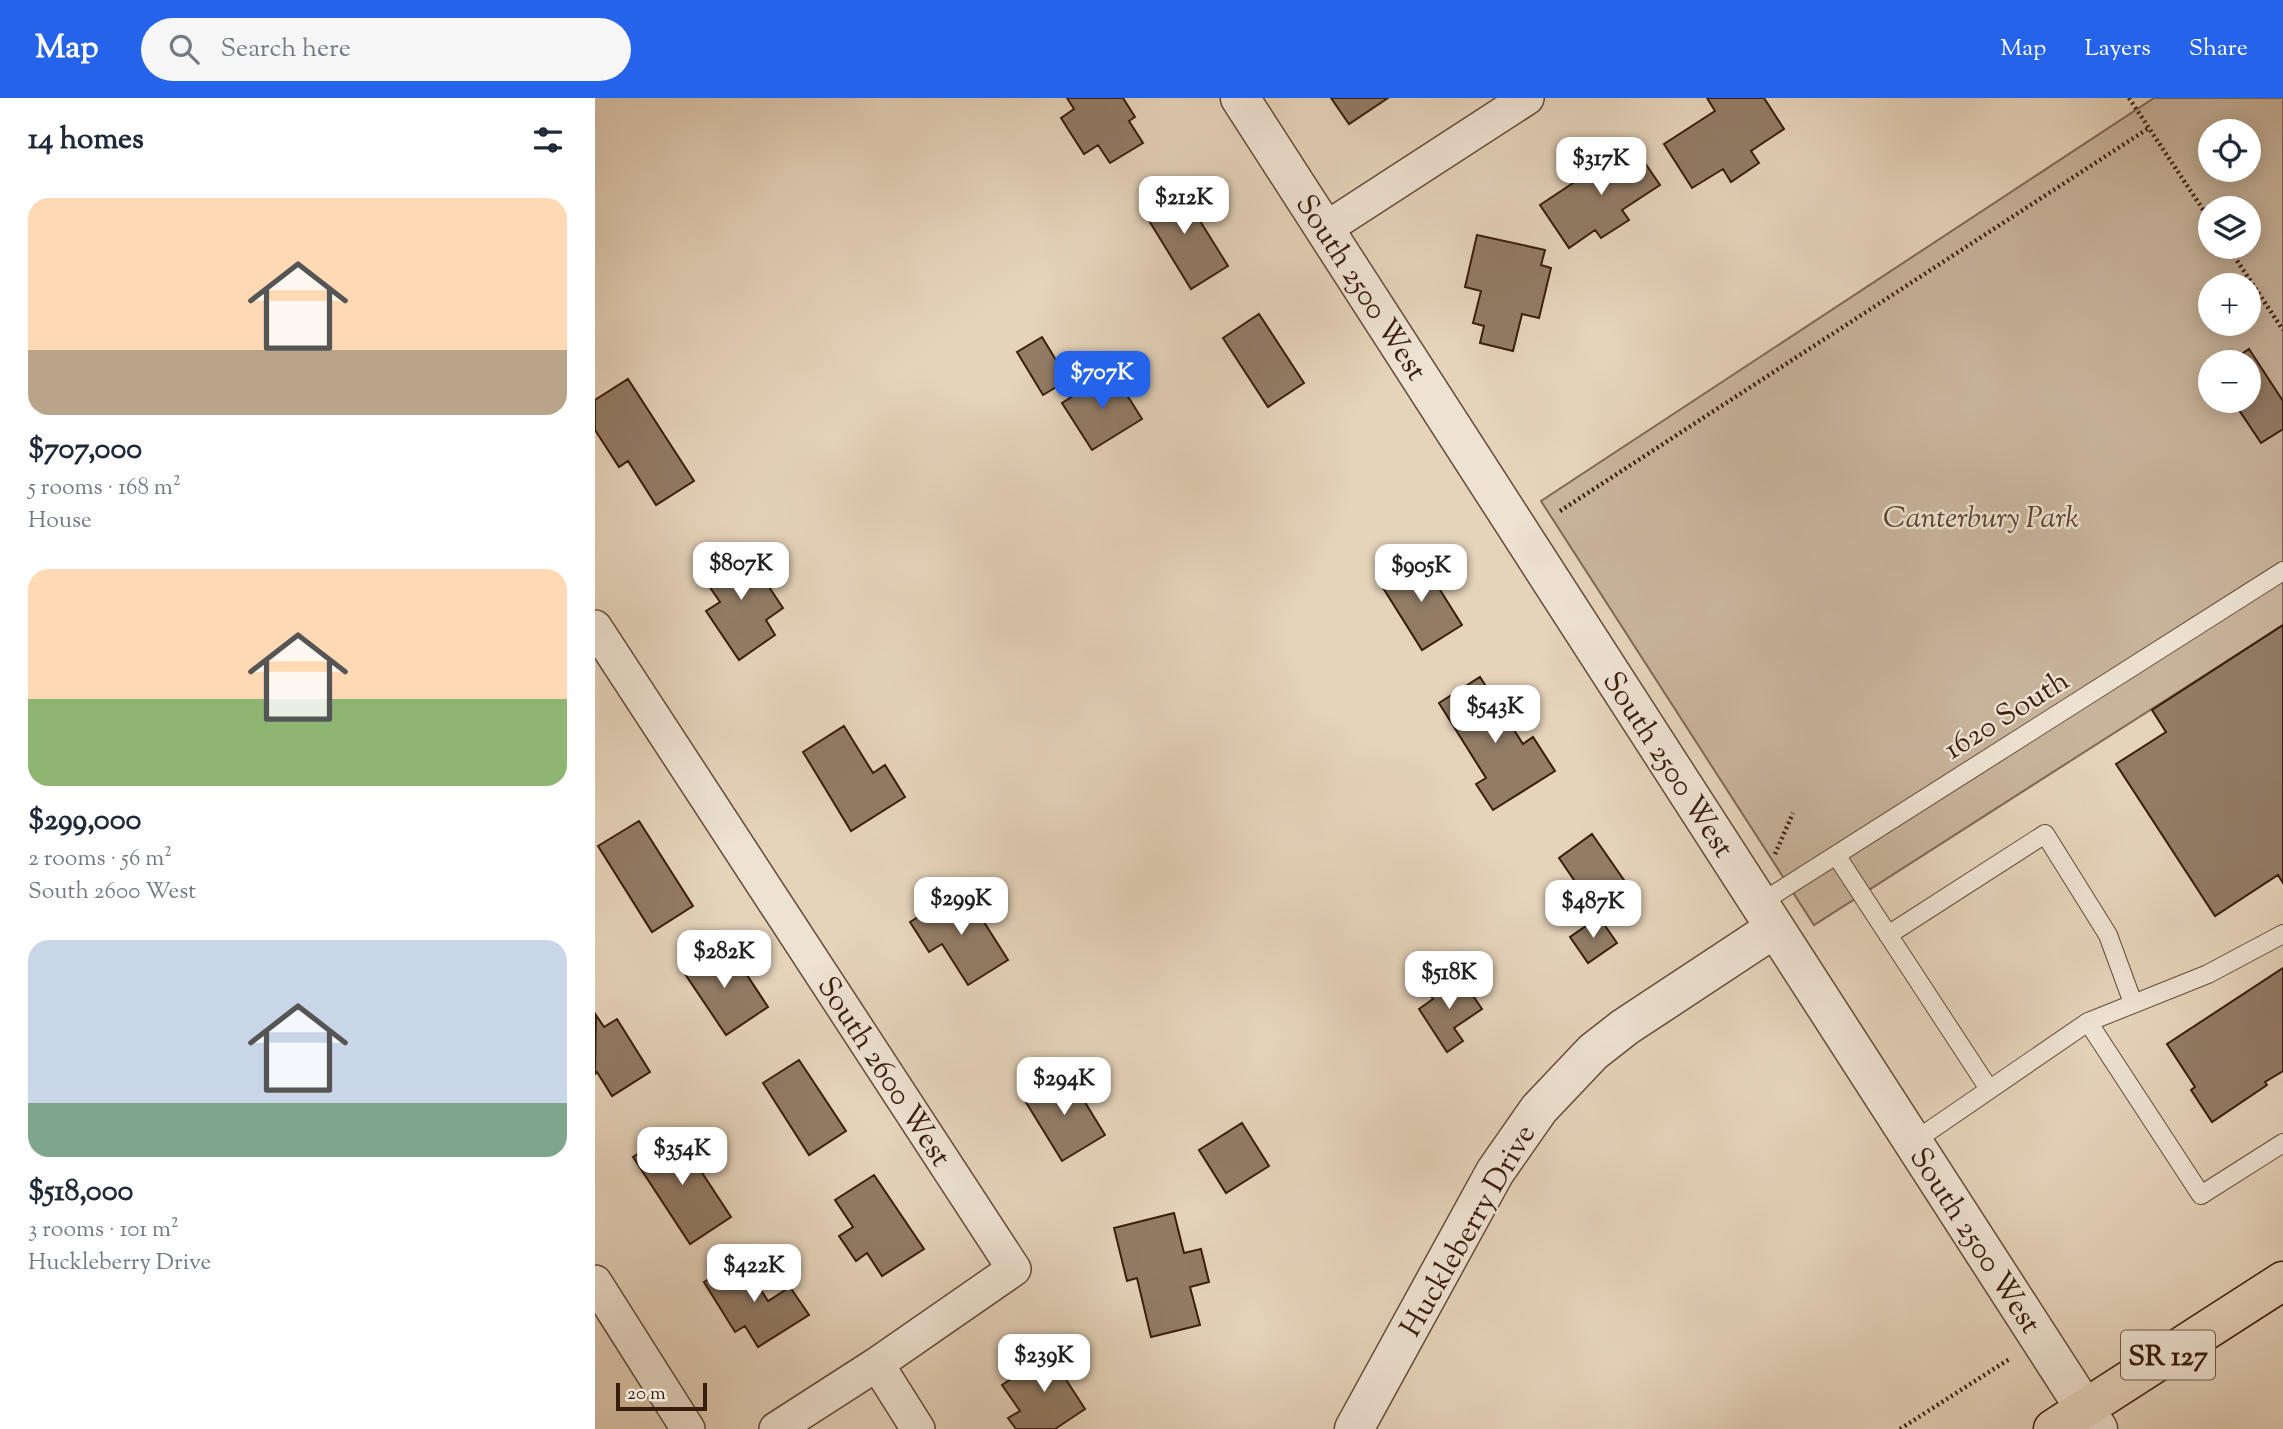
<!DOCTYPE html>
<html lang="en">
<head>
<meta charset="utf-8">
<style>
  body { margin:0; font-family:"Sorts Mill Goudy",serif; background:#f6f6f7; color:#1f2937; height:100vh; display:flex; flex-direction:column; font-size:26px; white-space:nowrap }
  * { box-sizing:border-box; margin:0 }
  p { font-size:23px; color:#747a83 }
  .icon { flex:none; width:38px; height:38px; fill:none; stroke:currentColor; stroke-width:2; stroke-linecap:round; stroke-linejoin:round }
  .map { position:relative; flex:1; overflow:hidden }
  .sheet { display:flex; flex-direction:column; background:#fff; width:595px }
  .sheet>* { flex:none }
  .controls { position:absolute; left:1603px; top:21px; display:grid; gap:14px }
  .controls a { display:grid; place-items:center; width:63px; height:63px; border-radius:50%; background:#fff; box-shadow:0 4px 18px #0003; font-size:35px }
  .scale { position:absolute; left:21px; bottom:18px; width:91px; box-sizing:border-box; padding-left:7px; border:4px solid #391d0c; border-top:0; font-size:19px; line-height:24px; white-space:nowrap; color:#391d0c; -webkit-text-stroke:5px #eee2d2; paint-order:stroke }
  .price { position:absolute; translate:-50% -60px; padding:0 16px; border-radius:14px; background:#fff; color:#222; font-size:23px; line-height:46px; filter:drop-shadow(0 2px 4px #0008) }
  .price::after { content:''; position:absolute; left:50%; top:42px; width:21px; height:16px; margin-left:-10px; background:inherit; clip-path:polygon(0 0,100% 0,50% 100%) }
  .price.current { background:#2563eb; color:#fff }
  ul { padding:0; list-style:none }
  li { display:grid; align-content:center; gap:14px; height:371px; padding:0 28px }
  li span { display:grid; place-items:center; height:217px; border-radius:21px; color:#555 }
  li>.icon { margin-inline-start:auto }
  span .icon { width:126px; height:126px; fill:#fffc; stroke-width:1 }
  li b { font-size:30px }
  h2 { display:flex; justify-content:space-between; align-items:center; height:84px; padding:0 28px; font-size:30px }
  header { display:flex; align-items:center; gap:42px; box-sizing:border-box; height:98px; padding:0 35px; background:#2563eb; color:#fff }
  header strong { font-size:33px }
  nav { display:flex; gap:38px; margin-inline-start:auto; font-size:24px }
  .search { width:490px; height:63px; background:#f6f6f7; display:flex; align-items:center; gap:18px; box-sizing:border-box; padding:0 24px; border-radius:38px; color:#747a83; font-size:26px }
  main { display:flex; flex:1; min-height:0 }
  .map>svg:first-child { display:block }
  .green { fill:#c8b49c; stroke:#806854; stroke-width:2; fill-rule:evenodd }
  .building { fill:#927c66; stroke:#391d0c; stroke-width:2 }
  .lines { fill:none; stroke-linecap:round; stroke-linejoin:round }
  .service-casing { stroke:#644a38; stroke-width:20 }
  .minor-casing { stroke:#644a38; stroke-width:36 }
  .tertiary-casing { stroke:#644a38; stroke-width:41 }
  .primary-casing { stroke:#391d0c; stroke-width:41 }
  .path { stroke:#391d0c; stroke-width:4.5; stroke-dasharray:2 3.5; stroke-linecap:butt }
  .service { stroke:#eee2d2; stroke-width:18 }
  .minor { stroke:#eee2d2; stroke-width:33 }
  .tertiary { stroke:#eee2d2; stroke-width:38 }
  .primary { stroke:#e5d3ba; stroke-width:38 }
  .labels { text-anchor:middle; stroke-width:5; stroke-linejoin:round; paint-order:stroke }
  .shield { fill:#eee2d2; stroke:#6f5847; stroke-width:2 }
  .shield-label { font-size:28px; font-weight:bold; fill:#391d0c }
  .street-label { font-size:30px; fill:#391d0c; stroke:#eee2d2 }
  .park-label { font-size:30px; font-style:italic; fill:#5d4330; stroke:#eee2d2 }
</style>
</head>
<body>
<header>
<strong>Map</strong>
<div class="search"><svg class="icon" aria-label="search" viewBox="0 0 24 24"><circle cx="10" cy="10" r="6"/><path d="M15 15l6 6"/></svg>Search here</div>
<nav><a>Map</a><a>Layers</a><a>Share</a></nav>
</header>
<main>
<section class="sheet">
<h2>14 homes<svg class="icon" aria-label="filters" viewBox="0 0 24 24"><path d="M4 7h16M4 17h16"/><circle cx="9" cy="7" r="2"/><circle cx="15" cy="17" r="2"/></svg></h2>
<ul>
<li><span style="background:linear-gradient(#ffd9b3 70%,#b9a48a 0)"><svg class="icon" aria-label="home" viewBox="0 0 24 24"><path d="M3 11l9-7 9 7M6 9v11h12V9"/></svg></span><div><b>$707,000</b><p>5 rooms · 168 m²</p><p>House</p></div></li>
<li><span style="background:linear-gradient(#ffd9b3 60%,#8fb573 0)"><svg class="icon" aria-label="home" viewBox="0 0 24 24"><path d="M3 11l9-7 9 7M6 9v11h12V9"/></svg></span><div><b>$299,000</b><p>2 rooms · 56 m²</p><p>South 2600 West</p></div></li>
<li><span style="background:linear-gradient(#c9d6e8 75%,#7fa58c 0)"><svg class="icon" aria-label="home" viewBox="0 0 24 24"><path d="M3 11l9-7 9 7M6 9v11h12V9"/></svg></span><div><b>$518,000</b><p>3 rooms · 101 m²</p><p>Huckleberry Drive</p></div></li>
</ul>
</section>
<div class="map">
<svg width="1688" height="1331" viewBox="0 0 1688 1331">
  <rect width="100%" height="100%" fill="#e5d3ba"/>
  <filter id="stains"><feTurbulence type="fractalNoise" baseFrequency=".00286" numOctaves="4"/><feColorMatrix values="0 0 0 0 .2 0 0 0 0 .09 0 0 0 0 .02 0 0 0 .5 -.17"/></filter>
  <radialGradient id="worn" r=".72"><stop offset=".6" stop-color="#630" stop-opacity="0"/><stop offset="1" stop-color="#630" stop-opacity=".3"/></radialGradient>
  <path class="green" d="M 1559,0 L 1688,0 L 1688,527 L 1219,827 L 946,403 ZM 1615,33 L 1654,33 L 1654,72 L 1615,72 ZM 1615,110 L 1654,110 L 1654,149 L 1615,149 ZM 1615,187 L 1654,187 L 1654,226 L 1615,226 ZM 1615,264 L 1654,264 L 1654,303 L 1615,303 Z"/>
  <path class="building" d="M 472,0 L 528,0 L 540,19 L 534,23 L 548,45 L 515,65 L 503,47 L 489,56 L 466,20 L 479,11 Z
    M 736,0 L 793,0 L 754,26 Z
    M 1112,0 L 1169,0 L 1189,31 L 1156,53 L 1164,65 L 1136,84 L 1128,71 L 1097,90 L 1069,46 L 1120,13 Z
    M 1037,46 L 1065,87 L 1027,112 L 1034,122 L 1006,140 L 1000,132 L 974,150 L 945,107 Z
    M 582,86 L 633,168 L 596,191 L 545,108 Z
    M 882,137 L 950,152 L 946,167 L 956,170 L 944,220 L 927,216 L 918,253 L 885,245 L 889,228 L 878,225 L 886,193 L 870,189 Z
    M 664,216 L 709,285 L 673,309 L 628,240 Z
    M 447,239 L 473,282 L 448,297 L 422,254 Z
    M 1654,251 L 1688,303 L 1688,331 L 1666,345 L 1638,303 L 1654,303 L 1654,264 L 1635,264 Z
    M 517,273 L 547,321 L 497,352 L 467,305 Z
    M 33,281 L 99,383 L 61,407 L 33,363 L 24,369 L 0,332 L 0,302 Z
    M 146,447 L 188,510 L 171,522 L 180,537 L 144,562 L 111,513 L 125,504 L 105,475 Z
    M 825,460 L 867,527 L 827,552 L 785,485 Z
    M 1688,527 L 1688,785 L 1683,777 L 1620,818 L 1521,666 L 1571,634 L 1557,612 Z
    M 885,579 L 928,646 L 938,639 L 960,673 L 898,712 L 881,686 L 891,680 L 844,605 Z
    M 249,628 L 278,675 L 290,667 L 310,699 L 256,733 L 208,654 Z
    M 44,723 L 98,808 L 57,834 L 3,748 Z
    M 997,736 L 1031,785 L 975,825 L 958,801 L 981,785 L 964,760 Z
    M 368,791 L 413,862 L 373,887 L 347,846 L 334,854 L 315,824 Z
    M 1004,819 L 1022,845 L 993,865 L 975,839 Z
    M 118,848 L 136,875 L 146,868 L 173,909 L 131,937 L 86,870 Z
    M 1688,870 L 1688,973 L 1670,984 L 1672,987 L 1617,1024 L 1596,992 L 1600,989 L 1572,946 Z
    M 843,879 L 852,892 L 867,882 L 887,911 L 859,930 L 868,943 L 852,954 L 824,911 L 838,901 L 829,888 Z
    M 1,917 L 9,929 L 22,921 L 55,974 L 17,998 L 2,974 L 0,976 Z
    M 204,962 L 251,1033 L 214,1057 L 168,985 Z
    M 472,975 L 510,1037 L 467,1063 L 429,1001 Z
    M 647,1025 L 674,1068 L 631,1095 L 604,1052 Z
    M 79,1032 L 136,1119 L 95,1146 L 38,1059 Z
    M 279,1077 L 329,1151 L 287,1178 L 272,1155 L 261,1163 L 244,1138 L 258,1129 L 240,1102 Z
    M 579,1115 L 589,1155 L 606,1151 L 614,1184 L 595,1189 L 605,1227 L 556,1239 L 542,1180 L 532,1183 L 519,1130 Z
    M 146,1161 L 173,1203 L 195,1189 L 214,1217 L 163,1249 L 150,1228 L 140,1234 L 109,1184 Z
    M 464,1249 L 478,1270 L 468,1277 L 490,1311 L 460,1331 L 421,1331 L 413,1320 L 425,1313 L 407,1287 Z"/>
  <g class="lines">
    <g class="service-casing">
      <path id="service" d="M 1241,757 L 1394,991
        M 1164,806 L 1688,473
        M 1293,837 L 1450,736 L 1513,837 L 1538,905
        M 1493,924 L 1606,1097 L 1688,1045
        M 1318,1044 L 1493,924 L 1613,876 L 1688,836"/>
    </g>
    <g class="minor-casing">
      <path id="minor" d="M 730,131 L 932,0
        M 0,529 L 419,1171 L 282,1266 L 181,1331
        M 0,1184 L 93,1331
        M 282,1266 L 323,1331"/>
    </g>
    <g class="tertiary-casing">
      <path id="tertiary" d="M 645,0 L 1503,1331
        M 759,1331 L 900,1074 L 944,1011 L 998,954 L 1030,929 L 1180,830"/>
    </g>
    <g class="primary-casing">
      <path id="primary" d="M 1458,1331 L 1688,1183"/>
    </g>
    <path class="path" d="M 1534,0 L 1615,122
      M 1633,149 L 1688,232
      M 965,413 L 1554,30
      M 1180,756 L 1198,715
      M 1305,1331 L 1416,1260"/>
    <use href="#service" class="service"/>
    <use href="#minor" class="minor"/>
    <use href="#tertiary" class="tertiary"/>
    <use href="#primary" class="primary"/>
  </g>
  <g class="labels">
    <rect class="shield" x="1526" y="1232.5" width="94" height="49" rx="5"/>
    <g class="shield-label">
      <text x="1573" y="1267">SR 127</text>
    </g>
    <g class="street-label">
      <text transform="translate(767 189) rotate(57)" y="10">South 2500 West</text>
      <text transform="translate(1411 616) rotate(-32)" y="10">1620 South</text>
      <text transform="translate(1074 666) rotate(57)" y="10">South 2500 West</text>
      <text transform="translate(290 973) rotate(57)" y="10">South 2600 West</text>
      <text transform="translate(872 1132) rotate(-60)" y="10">Huckleberry Drive</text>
      <text transform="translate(1381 1142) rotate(57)" y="10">South 2500 West</text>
    </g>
    <g class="park-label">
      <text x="1386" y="429">Canterbury Park</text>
    </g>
  </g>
  <rect width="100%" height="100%" filter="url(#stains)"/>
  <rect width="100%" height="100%" fill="url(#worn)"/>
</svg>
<div class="controls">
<a><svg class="icon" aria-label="locate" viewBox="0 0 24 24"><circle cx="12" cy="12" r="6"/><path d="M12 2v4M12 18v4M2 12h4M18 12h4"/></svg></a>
<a><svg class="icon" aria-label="layers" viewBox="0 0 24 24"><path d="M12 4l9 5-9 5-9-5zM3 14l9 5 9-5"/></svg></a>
<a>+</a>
<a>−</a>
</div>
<div class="scale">20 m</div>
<b class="price" style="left:1006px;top:99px">$317K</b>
<b class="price" style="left:589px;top:138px">$212K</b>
<b class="price current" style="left:507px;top:313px">$707K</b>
<b class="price" style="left:146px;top:504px">$807K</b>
<b class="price" style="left:826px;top:506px">$905K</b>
<b class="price" style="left:900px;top:647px">$543K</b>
<b class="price" style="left:366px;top:839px">$299K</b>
<b class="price" style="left:998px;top:842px">$487K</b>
<b class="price" style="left:129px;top:892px">$282K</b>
<b class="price" style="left:854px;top:913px">$518K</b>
<b class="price" style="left:469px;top:1019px">$294K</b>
<b class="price" style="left:87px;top:1089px">$354K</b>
<b class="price" style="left:159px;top:1206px">$422K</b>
<b class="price" style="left:449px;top:1296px">$239K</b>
</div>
</main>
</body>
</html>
